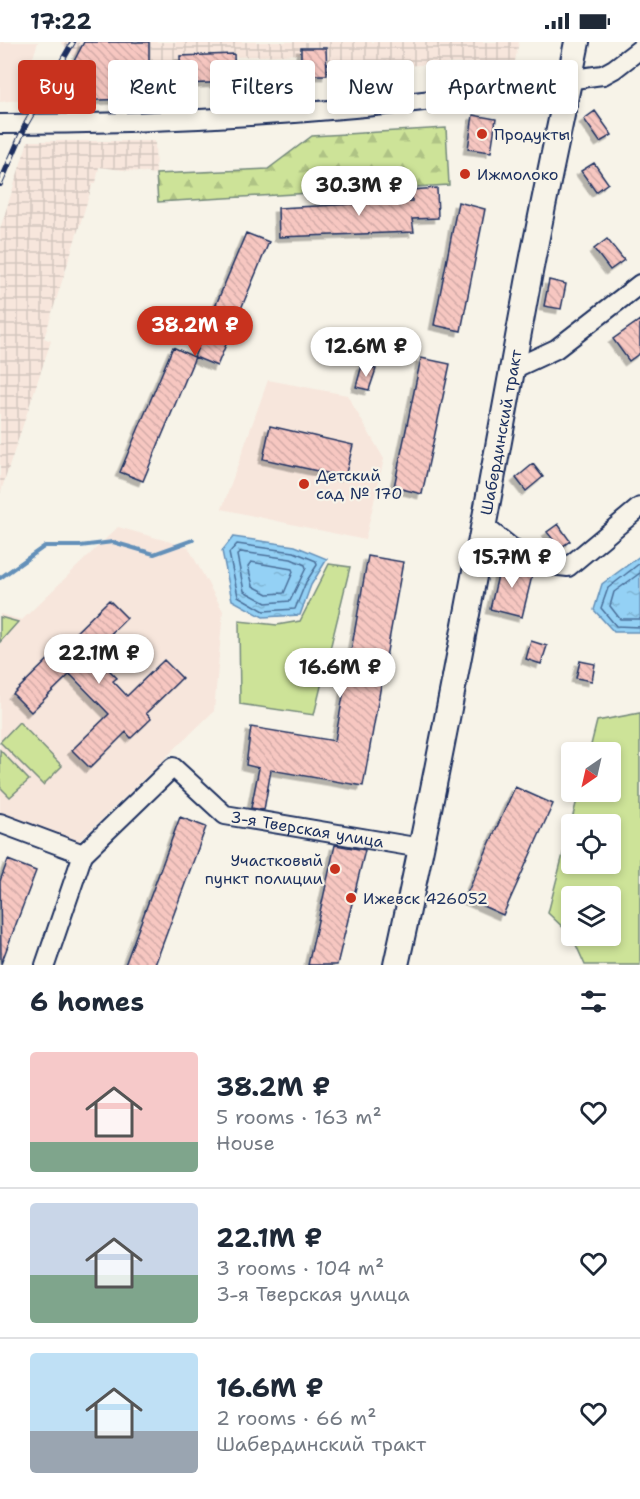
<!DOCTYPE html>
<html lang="en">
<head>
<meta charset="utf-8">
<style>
  body { margin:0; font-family:"Shantell Sans",sans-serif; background:#f2f2f3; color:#1f2937; height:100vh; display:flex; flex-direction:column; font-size:22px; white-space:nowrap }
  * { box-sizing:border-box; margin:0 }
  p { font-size:20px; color:#747a83 }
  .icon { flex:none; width:33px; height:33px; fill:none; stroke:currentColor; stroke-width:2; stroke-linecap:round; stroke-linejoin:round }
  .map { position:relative; height:923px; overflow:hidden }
  .drawer { display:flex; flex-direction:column; background:#fff; flex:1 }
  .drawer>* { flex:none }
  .top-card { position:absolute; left:18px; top:18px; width:604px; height:54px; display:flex; gap:12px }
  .needle { width:39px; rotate:214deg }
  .controls { position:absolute; left:561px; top:700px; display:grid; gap:12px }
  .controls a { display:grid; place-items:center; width:60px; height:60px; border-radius:6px; background:#fff; box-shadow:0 3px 9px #0003; font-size:30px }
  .price { position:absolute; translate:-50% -51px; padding:0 14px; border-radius:21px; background:#fff; color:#222; font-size:20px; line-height:39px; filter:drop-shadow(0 2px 3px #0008) }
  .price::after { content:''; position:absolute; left:50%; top:36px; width:18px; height:14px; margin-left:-9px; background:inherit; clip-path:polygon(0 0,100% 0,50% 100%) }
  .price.selected { background:#c8321e; color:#fff }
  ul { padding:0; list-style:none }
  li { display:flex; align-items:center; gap:18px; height:150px; padding:0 30px }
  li+li { border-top:2px solid #e0e1e3 }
  li span { display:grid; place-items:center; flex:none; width:168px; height:120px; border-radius:6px; color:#555 }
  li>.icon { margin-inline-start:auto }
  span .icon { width:72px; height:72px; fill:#fffc; stroke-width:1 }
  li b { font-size:26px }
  h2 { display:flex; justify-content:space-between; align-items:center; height:72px; padding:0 30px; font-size:26px }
  .chip { padding:0 21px; border-radius:6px; background:#fff; box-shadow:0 3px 9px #0003; font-size:21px; line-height:54px }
  .chip.selected { background:#c8321e; color:#fff }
  .status { display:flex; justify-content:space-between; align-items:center; height:42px; padding:0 30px; background:#fff; direction:ltr }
  .status svg { height:16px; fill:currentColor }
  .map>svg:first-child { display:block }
  .built { fill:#f7e6dc }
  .industrial { fill:url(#industrial-grid) }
  .green { fill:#cde398; stroke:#74897b; stroke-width:1.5; fill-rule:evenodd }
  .forest { fill:url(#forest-firs); stroke:#74897b; stroke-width:1.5 }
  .water { fill:url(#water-ripples); stroke:#6490b9; stroke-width:1.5 }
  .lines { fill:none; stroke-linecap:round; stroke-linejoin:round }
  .shore { stroke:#4b709a; stroke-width:1.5 }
  .stream { stroke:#6490b9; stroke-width:4 }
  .building { fill:url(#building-back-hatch); stroke:#1b2f5e; stroke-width:1.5; filter:url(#shadow) }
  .minor-casing { stroke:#1b2f5e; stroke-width:22 }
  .major-casing { stroke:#1b2f5e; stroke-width:28 }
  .minor { stroke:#f7f3e8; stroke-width:18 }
  .major { stroke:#f7f3e8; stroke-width:24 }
  .rail-casing { stroke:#1b2f5e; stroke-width:6 }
  .rail { stroke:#f7f3e8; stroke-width:4; stroke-dasharray:11; stroke-linecap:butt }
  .poi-dot { fill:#c8321e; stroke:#f7f3e8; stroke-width:2 }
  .labels { text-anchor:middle; stroke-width:4.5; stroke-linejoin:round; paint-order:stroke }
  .poi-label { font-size:16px; fill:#1b2f5e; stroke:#f7f3e8; text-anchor:start }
  .street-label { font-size:16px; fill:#1b2f5e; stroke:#f7f3e8 }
</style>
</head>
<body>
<div class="status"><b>17:22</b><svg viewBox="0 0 49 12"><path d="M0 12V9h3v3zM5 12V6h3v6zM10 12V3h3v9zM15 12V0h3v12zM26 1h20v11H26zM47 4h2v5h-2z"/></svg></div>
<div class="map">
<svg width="640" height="923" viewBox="0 0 640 923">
  <defs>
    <pattern id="industrial-grid" width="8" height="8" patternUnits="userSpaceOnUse" patternTransform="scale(1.5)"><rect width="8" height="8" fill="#f7e6dc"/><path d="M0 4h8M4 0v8" fill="none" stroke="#d3c6bf"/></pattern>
    <pattern id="forest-firs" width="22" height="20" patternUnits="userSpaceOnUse" patternTransform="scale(1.5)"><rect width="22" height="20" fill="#cde398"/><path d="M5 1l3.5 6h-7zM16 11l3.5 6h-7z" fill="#afc385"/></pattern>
    <pattern id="water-ripples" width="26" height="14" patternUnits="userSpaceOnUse" patternTransform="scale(1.5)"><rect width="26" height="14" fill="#94d1f5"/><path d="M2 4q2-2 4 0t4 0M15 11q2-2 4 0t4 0" fill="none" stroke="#7fb4d4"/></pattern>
    <pattern id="building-back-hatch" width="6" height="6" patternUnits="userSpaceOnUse" patternTransform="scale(1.5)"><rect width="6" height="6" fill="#f7c7c1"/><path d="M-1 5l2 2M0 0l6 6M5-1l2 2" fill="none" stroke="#d3aba8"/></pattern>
    <filter id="shadow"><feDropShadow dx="-4.5" dy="4.5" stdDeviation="0" flood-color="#0004"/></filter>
  </defs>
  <rect width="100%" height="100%" fill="#f7f3e8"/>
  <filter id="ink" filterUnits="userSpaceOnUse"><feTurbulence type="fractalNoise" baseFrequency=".0167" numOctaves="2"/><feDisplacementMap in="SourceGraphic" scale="12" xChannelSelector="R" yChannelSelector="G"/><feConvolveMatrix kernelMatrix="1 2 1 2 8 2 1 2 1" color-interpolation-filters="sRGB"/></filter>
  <g filter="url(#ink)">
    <path class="built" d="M 0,0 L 38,0 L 19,58 L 0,60 Z
      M 268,338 L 347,353 L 384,417 L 365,498 L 222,467 Z
      M 118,485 L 188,505 L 223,569 L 214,669 L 78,800 L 0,772 L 0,572 L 22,578 Z"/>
    <path class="industrial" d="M 61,0 L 519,0 L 515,19 L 327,27 L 326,6 L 301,6 L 301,12 L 234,15 L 234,12 L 181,28 L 149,29 L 149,56 L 54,59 L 75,16 Z
      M 28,99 L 155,99 L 156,132 L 99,125 L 96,141 L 93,141 L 44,296 L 51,299 L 0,452 L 0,187 Z"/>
    <path class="green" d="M 329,522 L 350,525 L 314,673 L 240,662 L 239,579 L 277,583 L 300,579 Z
      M 0,575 L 18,580 L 0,600 Z
      M 640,671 L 640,923 L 585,923 L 572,894 L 610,894 L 610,855 L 572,855 L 572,894 L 548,871 L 579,750 L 610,750 L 610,711 L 589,711 L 597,679 ZM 572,783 L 610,783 L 610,822 L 572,822 Z
      M 19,680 L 62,724 L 43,743 L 0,700 Z
      M 0,708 L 29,738 L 10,755 L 0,745 Z"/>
    <path class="forest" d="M 446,86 L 449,143 L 158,160 L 156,132 L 268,127 L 312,94 Z"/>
    <path class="water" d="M 233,495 L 295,504 L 327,517 L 311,543 L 300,573 L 263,575 L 232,558 L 222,509 Z
      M 640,514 L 640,590 L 614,590 L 594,568 L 602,542 Z"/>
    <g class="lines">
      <path class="shore" d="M 237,502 L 294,510 L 316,519 L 317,523 L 306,540 L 295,567 L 264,569 L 238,554 L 229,511 Z
        M 241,510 L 291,517 L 305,523 L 306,526 L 290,559 L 266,561 L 244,549 L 237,513 Z
        M 251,520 L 292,527 L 293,530 L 284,551 L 268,552 L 253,544 L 248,524 Z
        M 640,521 L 608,546 L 601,566 L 616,584 L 640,585
        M 640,531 L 614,550 L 610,564 L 620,577 L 640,577"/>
      <path class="stream" d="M 0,536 L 45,504 L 80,504 L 113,500 L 154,512 L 193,498"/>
    </g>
    <path class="building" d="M 84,0 L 149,0 L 149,56 L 76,59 L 61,44 Z
      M 301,6 L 326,6 L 327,33 L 301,33 Z
      M 234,12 L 235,40 L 181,42 L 180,14 Z
      M 595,69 L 612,93 L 600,100 L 584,77 Z
      M 473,73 L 496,77 L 491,110 L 468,107 Z
      M 594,121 L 608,141 L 596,150 L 581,129 Z
      M 437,146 L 438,176 L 412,177 L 414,190 L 279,195 L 278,166 L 412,159 L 412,148 Z
      M 458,160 L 485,167 L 461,289 L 434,283 Z
      M 246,191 L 269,200 L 217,324 L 195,315 L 143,439 L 120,430 L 173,305 L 194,315 Z
      M 607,197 L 624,218 L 610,228 L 594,207 Z
      M 549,238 L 566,242 L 561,267 L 544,264 Z
      M 640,278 L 640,311 L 629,319 L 613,297 Z
      M 421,316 L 450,322 L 422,452 L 394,445 Z
      M 362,323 L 376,327 L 369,348 L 356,345 Z
      M 270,384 L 353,403 L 345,435 L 263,417 Z
      M 533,422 L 543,435 L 526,449 L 516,436 Z
      M 558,482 L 570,499 L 560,506 L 547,490 Z
      M 368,514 L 403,520 L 363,744 L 271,728 L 264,768 L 251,766 L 259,726 L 246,723 L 251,685 L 335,699 Z
      M 502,517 L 514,520 L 533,530 L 522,575 L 490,567 Z
      M 109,558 L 127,576 L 88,614 L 104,630 L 107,626 L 117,636 L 113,639 L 127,654 L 164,618 L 182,636 L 146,671 L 151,677 L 131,696 L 126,690 L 90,726 L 72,708 L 109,672 L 70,632 L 31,670 L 13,652 Z
      M 531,599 L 547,604 L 541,622 L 526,617 Z
      M 580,619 L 595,622 L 592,639 L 576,636 Z
      M 515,745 L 553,762 L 503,873 L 465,856 Z
      M 180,775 L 206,785 L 155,923 L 125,923 Z
      M 335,803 L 365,808 L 337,923 L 308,923 Z
      M 8,818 L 36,829 L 1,922 L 0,839 Z"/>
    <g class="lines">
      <g class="minor-casing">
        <g id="minor">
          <path d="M 0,82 C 153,82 307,73 459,55 C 507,49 555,39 603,33 L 614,27 L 640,7"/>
          <path d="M 513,327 L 556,307 L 640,242"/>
          <path d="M 483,483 L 512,506 L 541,522 L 568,525 L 640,465"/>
          <path id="s1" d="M 0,781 L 83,812 L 173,725 L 225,773 L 421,806"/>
          <path d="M 45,923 L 83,812"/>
        </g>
      </g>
      <g class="major-casing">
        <g id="major">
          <path id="s2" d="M 396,923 C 446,697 486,469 528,241 C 543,160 561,80 577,0"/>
        </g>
      </g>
      <use href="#minor" class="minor"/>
      <use href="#major" class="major"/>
      <g class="rail-casing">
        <path id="rail" d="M 0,142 L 26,82 L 73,0"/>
      </g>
      <use href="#rail" class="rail"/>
    </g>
  </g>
  <g class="poi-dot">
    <circle cx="482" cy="92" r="6"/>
    <circle cx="465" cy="132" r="6"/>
    <circle cx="304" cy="442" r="6"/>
    <circle cx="335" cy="827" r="6"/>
    <circle cx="351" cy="856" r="6"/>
  </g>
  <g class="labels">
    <g class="poi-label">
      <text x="494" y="98">Продукты</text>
      <text x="477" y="138">Ижмолоко</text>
      <text x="316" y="439">Детский<tspan x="316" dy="18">сад № 170</tspan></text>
      <text x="323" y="824" text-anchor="end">Участковый<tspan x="323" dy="18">пункт полиции</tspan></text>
      <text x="363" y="862">Ижевск 426052</text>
    </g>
    <g class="street-label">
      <text dy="6" stroke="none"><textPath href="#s2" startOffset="543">Шабердинский тракт</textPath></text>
      <text dy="6" stroke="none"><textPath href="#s1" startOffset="368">3-я Тверская улица</textPath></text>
    </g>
  </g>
</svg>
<div class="controls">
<a><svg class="needle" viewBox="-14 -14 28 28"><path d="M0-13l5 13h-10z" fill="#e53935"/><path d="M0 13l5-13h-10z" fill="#747a83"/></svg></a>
<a><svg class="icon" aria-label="locate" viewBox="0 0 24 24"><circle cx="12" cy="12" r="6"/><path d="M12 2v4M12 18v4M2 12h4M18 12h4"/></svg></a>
<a><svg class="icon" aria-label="layers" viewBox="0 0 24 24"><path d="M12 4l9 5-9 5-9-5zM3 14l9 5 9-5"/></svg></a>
</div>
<b class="price" style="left:359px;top:175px">30.3M ₽</b>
<b class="price selected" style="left:195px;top:315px">38.2M ₽</b>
<b class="price" style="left:366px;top:336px">12.6M ₽</b>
<b class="price" style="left:512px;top:547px">15.7M ₽</b>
<b class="price" style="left:99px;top:643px">22.1M ₽</b>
<b class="price" style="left:340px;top:657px">16.6M ₽</b>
<div class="top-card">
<a class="chip selected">Buy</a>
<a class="chip">Rent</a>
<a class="chip">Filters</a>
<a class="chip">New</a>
<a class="chip">Apartment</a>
</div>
</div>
<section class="drawer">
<h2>6 homes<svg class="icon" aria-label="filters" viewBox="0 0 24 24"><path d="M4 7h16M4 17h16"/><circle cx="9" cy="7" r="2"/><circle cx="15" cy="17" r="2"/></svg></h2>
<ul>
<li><span style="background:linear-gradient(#f6c9c9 75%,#7fa58c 0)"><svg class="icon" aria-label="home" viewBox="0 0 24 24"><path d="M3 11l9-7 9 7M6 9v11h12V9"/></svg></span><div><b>38.2M ₽</b><p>5 rooms · 163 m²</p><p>House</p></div><svg class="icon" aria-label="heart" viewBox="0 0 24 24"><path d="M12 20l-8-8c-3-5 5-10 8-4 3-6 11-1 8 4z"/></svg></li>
<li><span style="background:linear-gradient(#c9d6e8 60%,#7fa58c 0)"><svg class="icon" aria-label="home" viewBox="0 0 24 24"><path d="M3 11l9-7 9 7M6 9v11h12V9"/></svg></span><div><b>22.1M ₽</b><p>3 rooms · 104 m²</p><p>3-я Тверская улица</p></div><svg class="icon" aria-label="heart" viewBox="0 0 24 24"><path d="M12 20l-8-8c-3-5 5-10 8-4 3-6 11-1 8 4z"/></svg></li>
<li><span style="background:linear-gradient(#bfe0f5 65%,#9aa5b1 0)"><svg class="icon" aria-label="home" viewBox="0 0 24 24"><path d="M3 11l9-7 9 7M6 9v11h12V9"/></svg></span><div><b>16.6M ₽</b><p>2 rooms · 66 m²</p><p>Шабердинский тракт</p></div><svg class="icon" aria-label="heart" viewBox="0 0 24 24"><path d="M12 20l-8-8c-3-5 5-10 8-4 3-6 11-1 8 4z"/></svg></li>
</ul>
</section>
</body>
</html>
